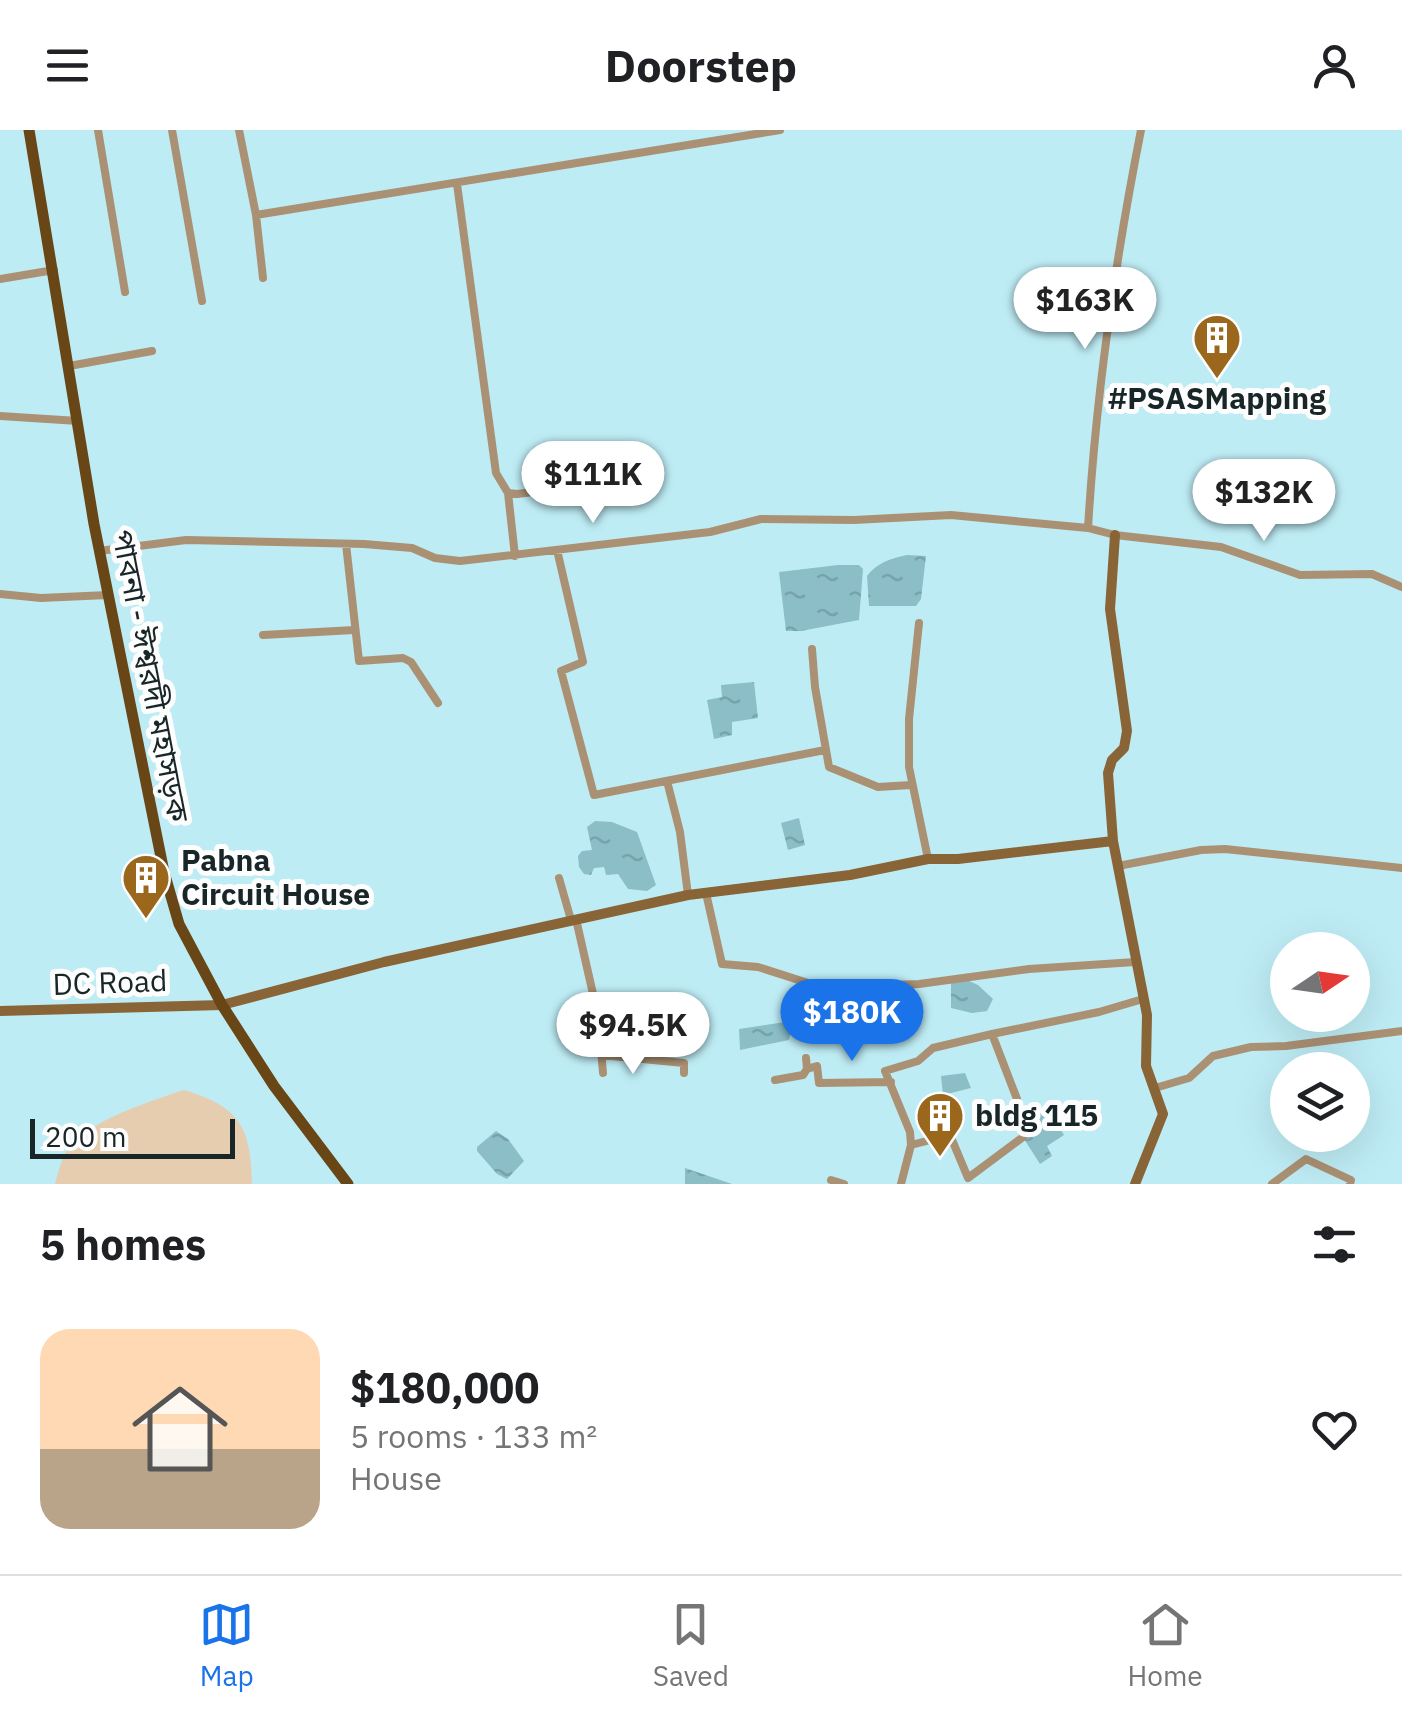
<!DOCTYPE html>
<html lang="en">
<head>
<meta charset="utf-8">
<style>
  body { margin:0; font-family:"IBM Plex Sans","Noto Sans Bengali",sans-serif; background:#f2f2f2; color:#202124; height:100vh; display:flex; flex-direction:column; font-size:38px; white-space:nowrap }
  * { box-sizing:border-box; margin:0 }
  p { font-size:32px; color:#757577 }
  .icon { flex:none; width:55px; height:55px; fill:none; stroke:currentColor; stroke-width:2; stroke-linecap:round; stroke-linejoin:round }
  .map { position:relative; height:1054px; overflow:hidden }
  .side { display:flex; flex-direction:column; background:#fff; flex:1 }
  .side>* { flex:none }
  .needle { width:65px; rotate:77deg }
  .controls { position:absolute; left:1270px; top:802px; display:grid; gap:20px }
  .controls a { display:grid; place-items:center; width:100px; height:100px; border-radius:50%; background:#fff; box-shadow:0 10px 40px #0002; font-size:50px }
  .scale { position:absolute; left:30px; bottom:25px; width:205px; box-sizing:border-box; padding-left:10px; border:5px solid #182628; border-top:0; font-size:28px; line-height:35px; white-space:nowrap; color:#182628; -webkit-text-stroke:8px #fdfdfd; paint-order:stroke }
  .price { position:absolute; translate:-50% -85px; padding:0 22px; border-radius:35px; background:#fff; color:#222; font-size:32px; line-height:65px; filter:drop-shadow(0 2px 5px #0008) }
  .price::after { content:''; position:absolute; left:50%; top:60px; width:30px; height:22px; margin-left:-15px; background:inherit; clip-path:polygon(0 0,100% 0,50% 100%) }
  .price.current { background:#1a73e8; color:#fff }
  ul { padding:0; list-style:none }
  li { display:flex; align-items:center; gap:30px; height:250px; padding:0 40px }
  li span { display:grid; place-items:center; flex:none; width:280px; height:200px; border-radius:30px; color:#555 }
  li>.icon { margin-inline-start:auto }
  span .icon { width:120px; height:120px; fill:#fffc; stroke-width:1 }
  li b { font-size:42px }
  h2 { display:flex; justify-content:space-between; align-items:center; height:120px; padding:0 40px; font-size:42px }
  header { display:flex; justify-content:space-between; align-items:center; height:130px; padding:0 40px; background:#fff; font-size:45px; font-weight:800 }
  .tabs { display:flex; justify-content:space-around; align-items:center; height:140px; border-top:2px solid #e0e0e0; background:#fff; font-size:28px; color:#757577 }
  .tabs a { display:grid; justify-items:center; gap:5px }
  .tabs .current { color:#1a73e8 }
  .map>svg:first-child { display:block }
  .built { fill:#beecf5; fill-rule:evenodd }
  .grass { fill:#e7cdb0 }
  .water { fill:url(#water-ripples) }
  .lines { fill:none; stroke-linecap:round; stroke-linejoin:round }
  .street { stroke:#ab9174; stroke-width:8 }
  .secondary { stroke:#896436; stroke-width:10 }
  .primary { stroke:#694616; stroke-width:11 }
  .labels { text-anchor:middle; stroke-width:10; stroke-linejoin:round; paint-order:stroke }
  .poi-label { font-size:30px; font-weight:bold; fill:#182628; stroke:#fdfdfd; text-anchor:start }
  .street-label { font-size:30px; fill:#182628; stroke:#fdfdfd }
</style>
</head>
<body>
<header><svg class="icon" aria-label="menu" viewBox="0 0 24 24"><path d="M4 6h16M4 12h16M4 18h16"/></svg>Doorstep<svg class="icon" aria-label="person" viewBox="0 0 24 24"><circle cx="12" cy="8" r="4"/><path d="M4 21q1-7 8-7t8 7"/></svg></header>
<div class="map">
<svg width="1402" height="1054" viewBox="0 0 1402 1054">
  <defs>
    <pattern id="water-ripples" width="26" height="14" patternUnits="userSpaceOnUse" patternTransform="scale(2.5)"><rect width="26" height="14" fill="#8bbec7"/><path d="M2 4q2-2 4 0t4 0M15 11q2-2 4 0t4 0" fill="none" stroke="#77a3ab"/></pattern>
  </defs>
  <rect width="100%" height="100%" fill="#d2f7fe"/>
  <path class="built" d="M 0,0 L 1402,0 L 1402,1054 L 0,1054 ZM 1288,820 L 1352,820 L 1352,885 L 1288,885 ZM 1288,940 L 1352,940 L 1352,1005 L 1288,1005 Z"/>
  <path class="grass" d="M 184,960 C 240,977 251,997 252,1054 L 55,1054 C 59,1039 63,1021 75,1011 C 100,987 151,971 184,960 Z"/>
  <path class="water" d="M 907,425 L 926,426 L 921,469 L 916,476 L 869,476 L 867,446 C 876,433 892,428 907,425 Z
    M 838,435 L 859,435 L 863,439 L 859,490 L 801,501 L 786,501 L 779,442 Z
    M 754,552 L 758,588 L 732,592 L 732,605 L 714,609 L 707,570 L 722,567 L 721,555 Z
    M 799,688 L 805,715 L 788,720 L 781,693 Z
    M 595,691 L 612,692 L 637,702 L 656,755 L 647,761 L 628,759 L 618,744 L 606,745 L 604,737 L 594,738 L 591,745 L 584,744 L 579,737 L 578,726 L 582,721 L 592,720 L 587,697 Z
    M 965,849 L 978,855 L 993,869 L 987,881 L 972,883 L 951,878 L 951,852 Z
    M 785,892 L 791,901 L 789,910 L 740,920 L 739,899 Z
    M 965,943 L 971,958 L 943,965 L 941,946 Z
    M 1048,979 L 1064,1005 L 1047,1016 L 1052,1026 L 1040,1034 L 1024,1009 L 1023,991 Z
    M 496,1001 L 508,1009 L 524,1031 L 507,1049 L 497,1044 L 477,1021 L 477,1017 Z
    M 685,1038 L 732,1054 L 685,1054 Z"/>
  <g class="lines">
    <path class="street" d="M 98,0 L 125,162
      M 172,0 L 202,171
      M 239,0 L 256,85 L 263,148
      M 1141,0 C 1115,132 1096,264 1088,398 L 1115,405 L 1221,417 L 1300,445 L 1372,444 L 1402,457
      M 457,54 L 496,343 L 508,363 L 517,364 L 638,349
      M 256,85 L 780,0
      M 0,149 L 54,140
      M 69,236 L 152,221
      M 0,286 L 78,291
      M 508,363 L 515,426
      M 346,414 L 359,531 L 403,528 L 411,532 L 438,573
      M 557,420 L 583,532 L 561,541 L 594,665 L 825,620
      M 99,421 L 186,410 L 364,414 L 412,418 L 435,428 L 460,431 L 710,402 L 761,389 L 854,390 L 951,385 L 1088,398
      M 0,464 L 41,468 L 108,465
      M 919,493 L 909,589 L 909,637 L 928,729
      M 263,505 L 354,500
      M 812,519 L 815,557 L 829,637 L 878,657 L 911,655
      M 667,651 L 680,702 L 688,765
      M 1118,736 L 1201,720 L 1225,719 L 1402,738
      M 559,748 L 571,790
      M 706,763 L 722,834 L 758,837 L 833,861 L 857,856 L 919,854 L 1029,839 L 1135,832
      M 576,789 L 598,886 L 603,943
      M 601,925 L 684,933 L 684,943
      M 806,928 L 807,939 L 817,936 L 819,953 L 891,952
      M 775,950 L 803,945 L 807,939
      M 1155,958 L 1189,948 L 1213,926 L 1251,917 L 1286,916 L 1402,901
      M 911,1015 L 910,1002 L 885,941 L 918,931 L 933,918 L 992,904
      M 831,1050 L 844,1054
      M 901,1054 L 911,1015 L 950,1005 L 968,1048 L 1023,1007 L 1017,969 L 992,904 L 1099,882 L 1143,869
      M 1272,1054 L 1306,1029 L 1351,1050 L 1350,1054"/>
    <path class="secondary" d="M 1115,405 L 1110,479 L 1127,601 L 1124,618 L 1112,630 L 1108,643 L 1113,711 L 1147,885 L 1146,936 L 1163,984 L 1135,1054
      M 0,881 L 222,875 L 384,832 L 688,765 L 850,745 L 928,729 L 958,729 L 1113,711"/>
    <path class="primary" d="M 29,0 L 94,394 L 164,742 L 179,794 L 222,875 L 274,956 L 348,1054"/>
  </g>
  <defs>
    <g id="building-pin" transform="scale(2.5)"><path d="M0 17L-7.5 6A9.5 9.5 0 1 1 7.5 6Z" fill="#9b671d" stroke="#fdfdfd"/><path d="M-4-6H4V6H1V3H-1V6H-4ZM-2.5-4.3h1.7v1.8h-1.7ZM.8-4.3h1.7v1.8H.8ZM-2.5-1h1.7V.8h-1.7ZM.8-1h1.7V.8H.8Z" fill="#fff"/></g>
  </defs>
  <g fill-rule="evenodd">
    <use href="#building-pin" x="1217" y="208"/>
    <use href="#building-pin" x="146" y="748"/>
    <use href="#building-pin" x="940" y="986"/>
  </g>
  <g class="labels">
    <g class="poi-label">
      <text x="1217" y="279" text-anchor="middle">#PSASMapping</text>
      <text x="181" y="741">Pabna<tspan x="181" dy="34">Circuit House</tspan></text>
      <text x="975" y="996">bldg 115</text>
    </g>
    <g class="street-label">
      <text transform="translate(150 546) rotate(79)" y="10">পাবনা - ঈশ্বরদী মহাসড়ক</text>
      <text transform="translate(110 853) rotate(-2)" y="10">DC Road</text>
    </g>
  </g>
</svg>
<div class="controls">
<a><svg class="needle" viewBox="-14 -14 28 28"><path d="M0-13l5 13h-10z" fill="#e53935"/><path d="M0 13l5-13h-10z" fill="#757577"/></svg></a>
<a><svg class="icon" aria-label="layers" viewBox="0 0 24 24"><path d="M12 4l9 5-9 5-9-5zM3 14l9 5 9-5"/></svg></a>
</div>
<div class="scale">200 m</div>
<b class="price" style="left:1085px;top:222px">$163K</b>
<b class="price" style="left:593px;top:396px">$111K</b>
<b class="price" style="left:1264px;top:414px">$132K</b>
<b class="price current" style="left:852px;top:934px">$180K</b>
<b class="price" style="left:633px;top:947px">$94.5K</b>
</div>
<section class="side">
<h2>5 homes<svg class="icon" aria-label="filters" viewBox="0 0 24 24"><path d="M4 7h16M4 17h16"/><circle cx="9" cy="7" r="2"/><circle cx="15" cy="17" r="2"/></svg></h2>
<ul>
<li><span style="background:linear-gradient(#ffd9b3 60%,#b9a48a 0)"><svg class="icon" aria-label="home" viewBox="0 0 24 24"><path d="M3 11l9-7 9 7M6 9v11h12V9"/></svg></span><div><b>$180,000</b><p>5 rooms · 133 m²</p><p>House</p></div><svg class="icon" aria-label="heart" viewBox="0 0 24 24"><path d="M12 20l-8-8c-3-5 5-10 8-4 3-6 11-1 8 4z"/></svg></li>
</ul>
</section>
<nav class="tabs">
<a class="current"><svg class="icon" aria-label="map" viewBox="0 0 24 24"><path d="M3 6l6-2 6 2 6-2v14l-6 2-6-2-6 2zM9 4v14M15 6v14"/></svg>Map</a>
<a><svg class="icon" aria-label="saved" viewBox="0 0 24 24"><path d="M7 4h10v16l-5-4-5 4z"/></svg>Saved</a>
<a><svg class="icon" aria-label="home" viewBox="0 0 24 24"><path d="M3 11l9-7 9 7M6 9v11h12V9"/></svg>Home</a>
</nav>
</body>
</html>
